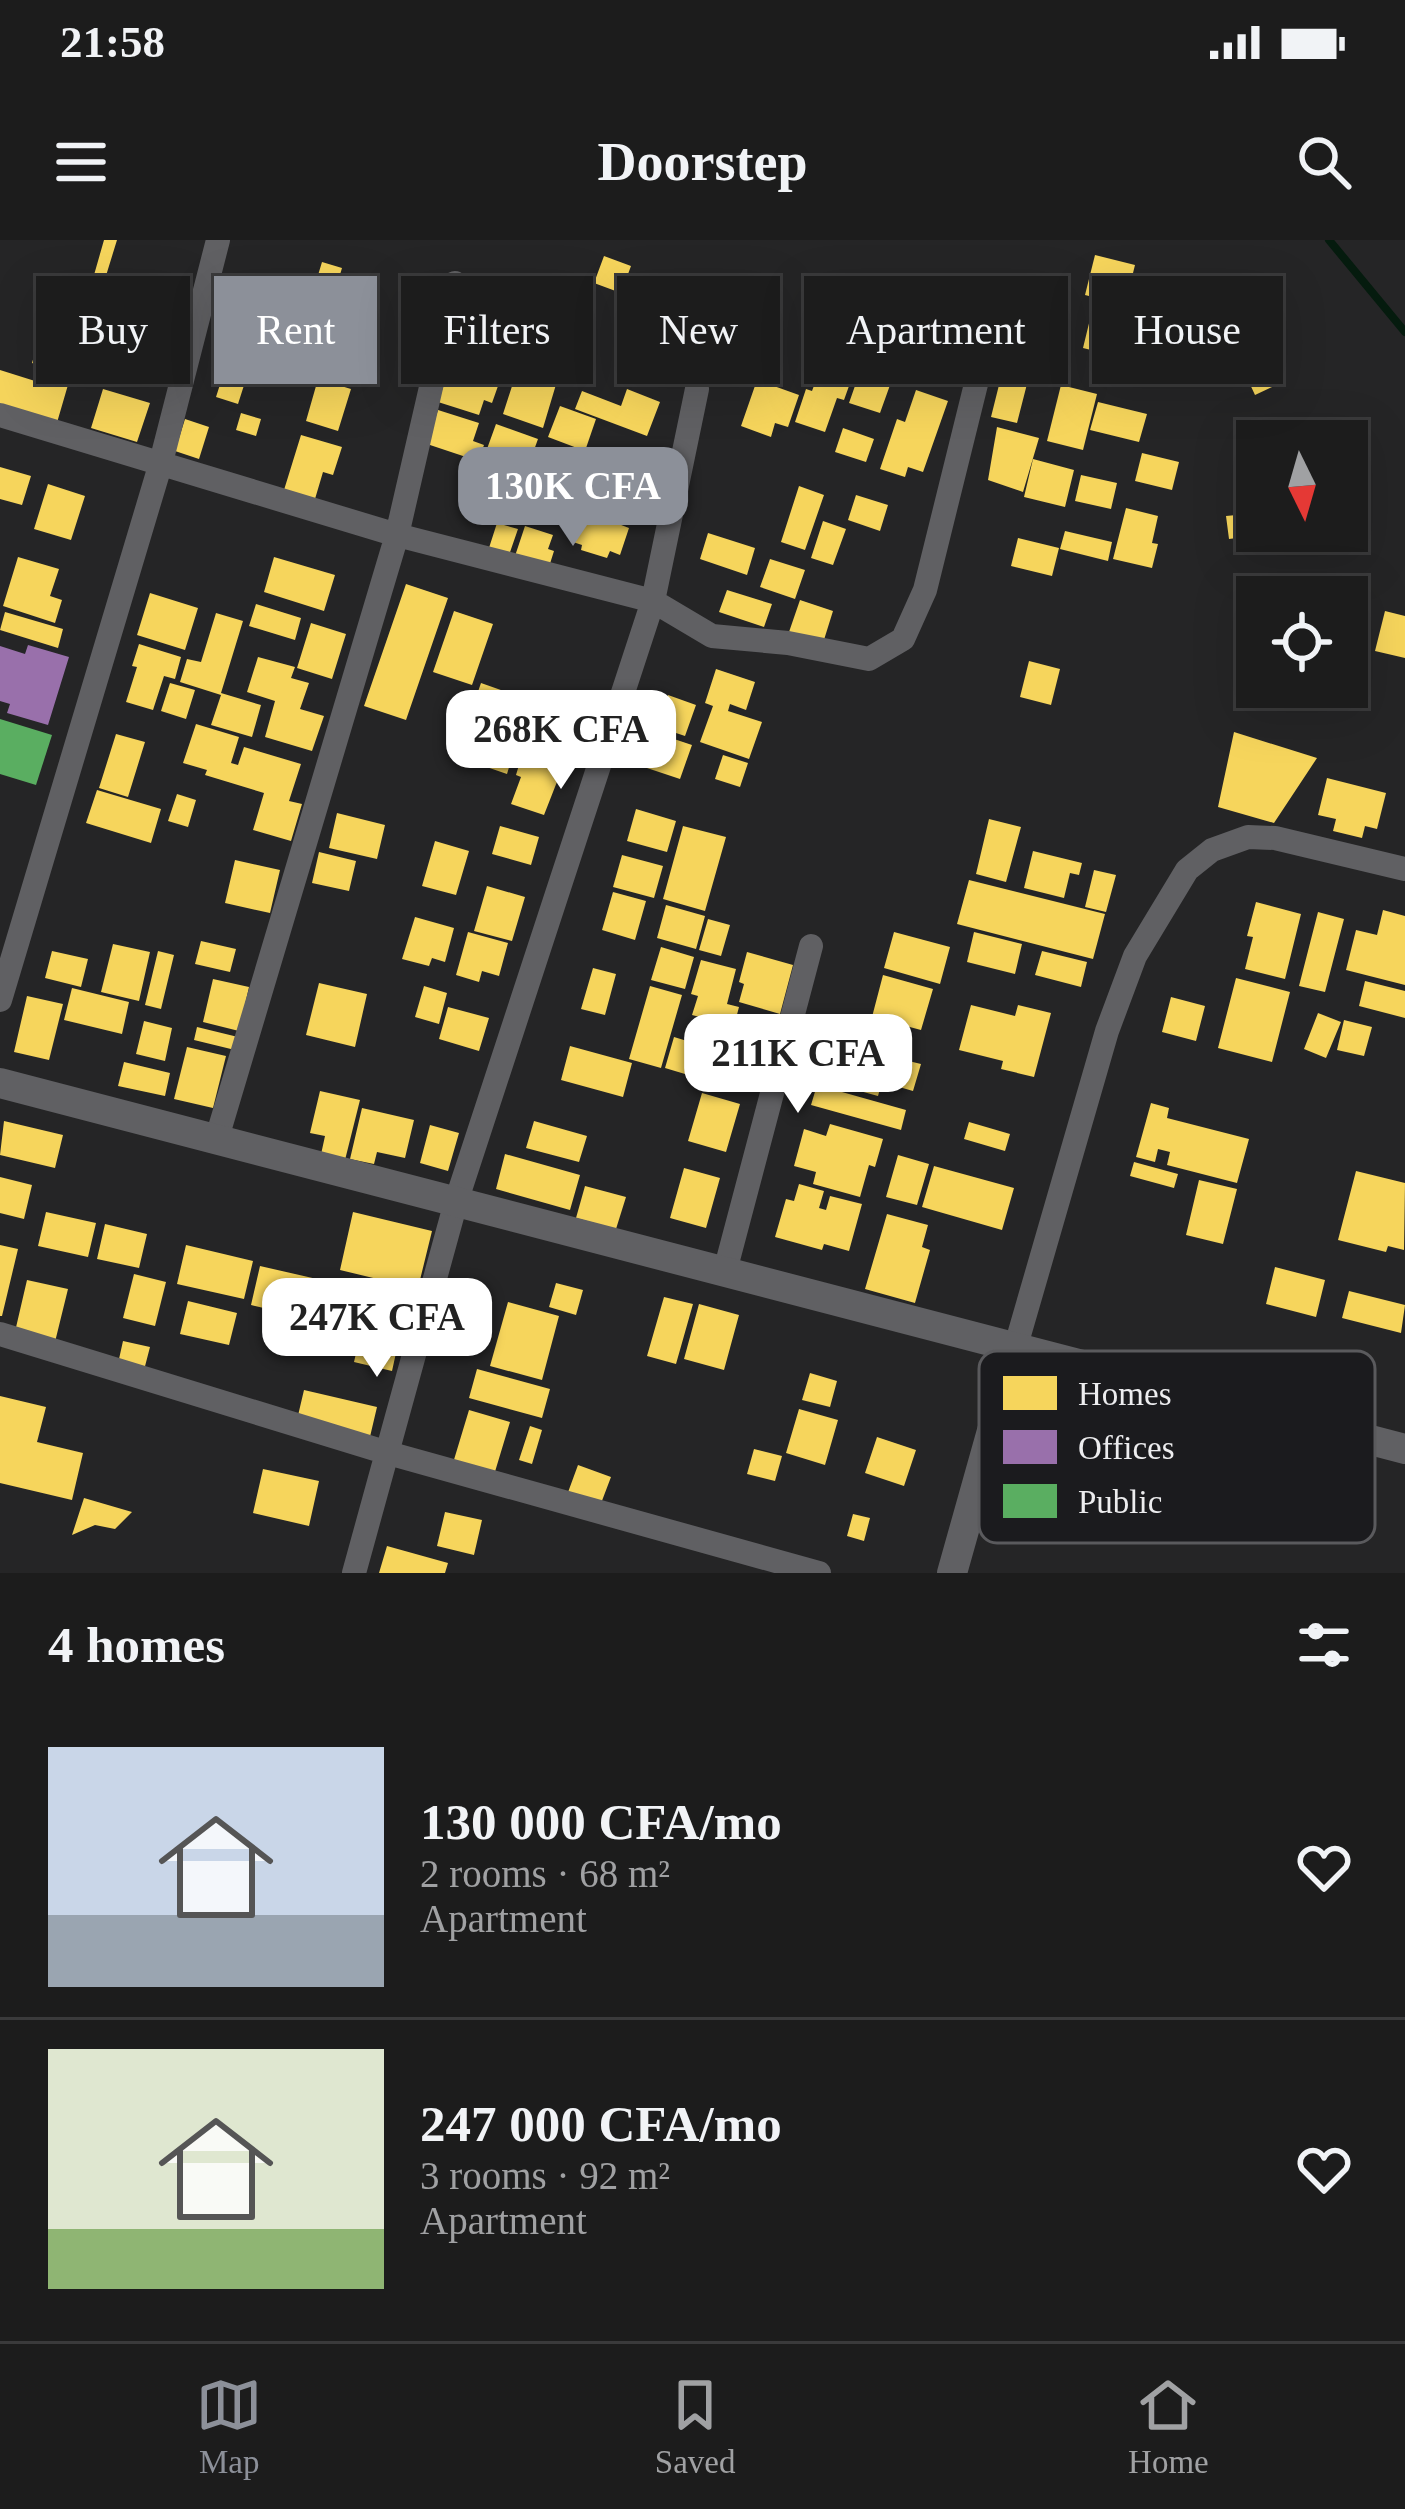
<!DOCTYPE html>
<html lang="en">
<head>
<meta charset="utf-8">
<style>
  body { margin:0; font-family:"Times New Roman",serif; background:#252525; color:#f1f3f6; height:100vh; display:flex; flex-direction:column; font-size:45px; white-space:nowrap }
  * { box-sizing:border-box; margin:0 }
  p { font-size:39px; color:#a0a1a3 }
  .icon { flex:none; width:66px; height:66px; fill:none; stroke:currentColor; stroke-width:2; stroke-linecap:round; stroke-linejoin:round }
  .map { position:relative; height:1333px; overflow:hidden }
  .panel { display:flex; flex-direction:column; background:#1c1c1c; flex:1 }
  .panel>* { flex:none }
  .guide { position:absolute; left:36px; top:36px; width:1335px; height:108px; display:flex; gap:24px }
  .needle { width:78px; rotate:175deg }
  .buttons { position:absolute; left:1236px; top:180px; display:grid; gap:24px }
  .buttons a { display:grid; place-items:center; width:132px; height:132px; border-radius:0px; background:#1c1c1c; box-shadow:0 12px 48px #0002,0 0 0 3px #3a3a3b; font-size:60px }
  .price { position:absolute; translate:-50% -102px; padding:0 27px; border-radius:24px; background:#fff; color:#222; font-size:39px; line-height:78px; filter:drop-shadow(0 3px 6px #0008) }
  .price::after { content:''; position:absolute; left:50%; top:72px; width:36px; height:27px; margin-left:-18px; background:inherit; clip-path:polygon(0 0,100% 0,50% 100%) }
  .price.active { background:#8c9099; color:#fff }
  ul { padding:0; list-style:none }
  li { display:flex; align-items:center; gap:36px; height:300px; padding:0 48px }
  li+li { border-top:3px solid #3a3a3b }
  li span { display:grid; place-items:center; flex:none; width:336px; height:240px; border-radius:0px; color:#555 }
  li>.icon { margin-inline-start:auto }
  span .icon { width:144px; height:144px; fill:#fffc; stroke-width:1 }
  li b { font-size:51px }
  h2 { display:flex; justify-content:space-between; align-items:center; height:144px; padding:0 48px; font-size:51px }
  .tag { padding:0 42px; border-radius:0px; background:#1c1c1c; box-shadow:0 12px 48px #0002,0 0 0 3px #3a3a3b; font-size:42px; line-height:108px }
  .tag.active { background:#8c9099; color:#fff }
  .status { display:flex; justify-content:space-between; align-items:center; height:84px; padding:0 60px; background:#1c1c1c; direction:ltr }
  .status svg { height:33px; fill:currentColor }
  header { display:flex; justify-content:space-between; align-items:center; height:156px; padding:0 48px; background:#1c1c1c; font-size:54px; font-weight:800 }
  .tab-bar { display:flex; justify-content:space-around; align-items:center; height:168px; border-top:3px solid #3a3a3b; background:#1c1c1c; font-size:33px; color:#a0a1a3 }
  .tab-bar a { display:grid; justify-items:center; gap:6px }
  .tab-bar .active { color:#8c9099 }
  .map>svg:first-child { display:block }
  .homes { fill:#f6d55c }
  .offices { fill:#9970ab }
  .public { fill:#5aae61 }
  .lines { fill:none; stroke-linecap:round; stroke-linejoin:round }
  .stream { stroke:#051b0e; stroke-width:8 }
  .minor { stroke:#606063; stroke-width:24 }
  .tertiary { stroke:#606063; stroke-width:30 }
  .key { fill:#1b1b1e; stroke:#5a5a5d; stroke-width:3 }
  .key-label { font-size:33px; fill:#ededef }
</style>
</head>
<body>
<div class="status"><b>21:58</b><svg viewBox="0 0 49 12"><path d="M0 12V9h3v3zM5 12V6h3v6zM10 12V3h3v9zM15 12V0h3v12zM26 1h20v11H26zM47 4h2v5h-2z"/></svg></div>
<header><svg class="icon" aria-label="menu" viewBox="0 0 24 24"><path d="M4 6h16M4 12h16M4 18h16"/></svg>Doorstep<svg class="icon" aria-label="search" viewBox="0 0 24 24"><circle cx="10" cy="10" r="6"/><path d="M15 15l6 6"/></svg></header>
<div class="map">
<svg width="1405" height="1333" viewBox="0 0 1405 1333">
  <rect width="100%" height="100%" fill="#252526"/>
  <path class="homes" d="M 104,0 L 117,0 L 105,39 L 94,35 Z
    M 1095,15 L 1135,25 L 1125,65 L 1085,55 Z
    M 604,16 L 631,26 L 621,53 L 594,43 Z
    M 322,22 L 342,28 L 323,91 L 303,85 Z
    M 65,36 L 88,43 L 79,72 L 56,66 Z
    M 661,36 L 693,47 L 684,75 L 651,64 Z
    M 91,60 L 107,65 L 99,91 L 83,86 Z
    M 480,64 L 529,83 L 524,96 L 475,78 Z
    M 1092,71 L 1120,78 L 1111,115 L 1083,108 Z
    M 42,76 L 79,87 L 72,109 L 35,98 Z
    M 544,92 L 569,101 L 543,188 L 503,174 L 514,140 L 527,144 Z
    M 242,97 L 262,103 L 253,131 L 234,125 Z
    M 299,98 L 314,102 L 307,126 L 292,121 Z
    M 160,105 L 178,110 L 171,132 L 153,127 Z
    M 37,106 L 72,116 L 67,134 L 32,123 Z
    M 1260,116 L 1274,146 L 1255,155 L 1241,125 Z
    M 76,117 L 115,129 L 110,147 L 70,134 Z
    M 823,121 L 854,132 L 844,160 L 837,158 L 825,192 L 795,182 L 806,149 L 812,151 Z
    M 863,123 L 894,134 L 880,173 L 849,163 Z
    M 0,130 L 54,147 L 58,135 L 70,138 L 56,186 L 0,169 Z
    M 449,130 L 498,146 L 492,163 L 484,160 L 479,175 L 438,162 Z
    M 224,132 L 246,139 L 238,164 L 216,157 Z
    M 1001,137 L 1027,144 L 1017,183 L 991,177 Z
    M 318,139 L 351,149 L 338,191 L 306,181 Z
    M 757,140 L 799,155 L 788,187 L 775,183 L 771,197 L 741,186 Z
    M 1061,145 L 1097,154 L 1083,210 L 1047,201 Z
    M 103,149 L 150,163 L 137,202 L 91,188 Z
    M 627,149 L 660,162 L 647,196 L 575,169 L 582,151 L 621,166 Z
    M 916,150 L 948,161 L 923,232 L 908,227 L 905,237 L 880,229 L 897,179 L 905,182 Z
    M 1098,162 L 1147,174 L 1139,202 L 1090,190 Z
    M 560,166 L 596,179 L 585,211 L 548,197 Z
    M 438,170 L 479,183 L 473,201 L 484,205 L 478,221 L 427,204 Z
    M 241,173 L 261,179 L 256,196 L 236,190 Z
    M 185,179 L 209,187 L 199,219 L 175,211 Z
    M 496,184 L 538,199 L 525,235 L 483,220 Z
    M 997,187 L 1039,198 L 1023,252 L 988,240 Z
    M 843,188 L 874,199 L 866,222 L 835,212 Z
    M 301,195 L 342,207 L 333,235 L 323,232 L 315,259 L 284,250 Z
    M 1142,213 L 1179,222 L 1172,250 L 1135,241 Z
    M 1033,219 L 1074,230 L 1065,267 L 1024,257 Z
    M 0,227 L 31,236 L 22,265 L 0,259 Z
    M 590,233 L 625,244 L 617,266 L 583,254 Z
    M 1081,235 L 1117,243 L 1111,269 L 1075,261 Z
    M 48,244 L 85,256 L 71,300 L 34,289 Z
    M 799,246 L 824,255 L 805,310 L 781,302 Z
    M 856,255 L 888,265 L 880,291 L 848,280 Z
    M 587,263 L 619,274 L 616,283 L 629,288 L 620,315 L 610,311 L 607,318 L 581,310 L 582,305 L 573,302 Z
    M 1126,268 L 1158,276 L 1152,303 L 1158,304 L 1152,328 L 1113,319 Z
    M 1257,273 L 1260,295 L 1229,299 L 1226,276 Z
    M 823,281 L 846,289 L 833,325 L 811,318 Z
    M 497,283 L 518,289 L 508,318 L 488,311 Z
    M 525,286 L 553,295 L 548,309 L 554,311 L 548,330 L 514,319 Z
    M 1065,291 L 1112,302 L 1108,321 L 1060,309 Z
    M 708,293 L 755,308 L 747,335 L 700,319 Z
    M 1018,298 L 1059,308 L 1052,336 L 1011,326 Z
    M 18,317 L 59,329 L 50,356 L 62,360 L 55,383 L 3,366 Z
    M 274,317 L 335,335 L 324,371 L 264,352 Z
    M 770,319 L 805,330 L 795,359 L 760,347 Z
    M 406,344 L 448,358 L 406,480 L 364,466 Z
    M 727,350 L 772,364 L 764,387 L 719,372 Z
    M 150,353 L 198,368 L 185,410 L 137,395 Z
    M 800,360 L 833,371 L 823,403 L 789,392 Z
    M 1347,361 L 1367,372 L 1347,408 Z
    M 256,364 L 301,378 L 295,400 L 249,386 Z
    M 454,371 L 493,384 L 472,445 L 433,432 Z
    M 1385,371 L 1405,376 L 1405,418 L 1375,411 Z
    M 5,372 L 63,389 L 58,408 L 0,390 Z
    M 216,373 L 243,381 L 221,453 L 261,465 L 252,497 L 211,485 L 221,455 L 180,442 L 187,419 L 201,422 Z
    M 311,383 L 346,394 L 332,439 L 297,428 Z
    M 139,404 L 181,417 L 175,439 L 164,436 L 153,470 L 126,462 L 137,427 L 132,426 Z
    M 258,417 L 295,427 L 291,438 L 309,443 L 300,469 L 324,476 L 312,511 L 265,497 L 275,461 L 247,452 Z
    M 1029,421 L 1060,429 L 1051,465 L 1020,457 Z
    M 716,429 L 755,442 L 746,470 L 730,464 L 728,471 L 762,482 L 749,519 L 700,502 L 713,466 L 705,463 Z
    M 170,443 L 195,450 L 186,479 L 161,471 Z
    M 481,443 L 515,455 L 504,486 L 470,475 Z
    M 668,455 L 696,465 L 685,496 L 658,487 Z
    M 523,457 L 575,474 L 565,504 L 513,486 Z
    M 196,484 L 239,497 L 231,523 L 238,525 L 244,507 L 301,524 L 289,561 L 302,564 L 291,601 L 253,590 L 264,553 L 205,535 L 207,530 L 183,523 Z
    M 1234,492 L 1317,518 L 1274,583 L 1218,567 Z
    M 656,493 L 692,505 L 680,539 L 644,527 Z
    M 116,494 L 145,502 L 128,557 L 99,548 Z
    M 482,503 L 513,514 L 507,534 L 475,523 Z
    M 522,515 L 562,529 L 544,575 L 511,564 L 521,537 L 516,535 Z
    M 723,515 L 748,523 L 740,547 L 715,539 Z
    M 1327,538 L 1386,553 L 1377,589 L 1365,586 L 1362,598 L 1333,591 L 1336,579 L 1318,575 Z
    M 97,550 L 161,569 L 151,603 L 86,583 Z
    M 177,554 L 196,560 L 188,587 L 168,581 Z
    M 636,569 L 676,581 L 667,612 L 627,601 Z
    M 337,573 L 385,585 L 377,619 L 329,608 Z
    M 989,579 L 1021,587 L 1006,642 L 976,634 Z
    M 500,586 L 539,597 L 531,625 L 492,614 Z
    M 683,586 L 726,597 L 705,671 L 663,659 Z
    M 435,601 L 469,611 L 456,655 L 422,646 Z
    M 1033,611 L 1082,623 L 1079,635 L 1070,633 L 1064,658 L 1024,648 Z
    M 319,612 L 356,621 L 349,651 L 312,643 Z
    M 622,615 L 663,626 L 654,658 L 613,647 Z
    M 235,620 L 280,630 L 270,673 L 225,663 Z
    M 1094,630 L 1116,635 L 1106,672 L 1085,667 Z
    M 969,640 L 1105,674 L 1093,719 L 957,684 Z
    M 487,646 L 525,657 L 512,701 L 474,691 Z
    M 613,652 L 646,661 L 635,700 L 602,690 Z
    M 1256,662 L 1301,674 L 1285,739 L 1245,729 L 1253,697 L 1247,696 Z
    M 666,665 L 705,676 L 696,709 L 657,698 Z
    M 1383,670 L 1405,676 L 1405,745 L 1346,730 L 1356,690 L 1377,695 Z
    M 1318,672 L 1344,679 L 1325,752 L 1299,746 Z
    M 415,677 L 454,688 L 445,722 L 432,718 L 429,726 L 402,719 Z
    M 708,679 L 730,685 L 721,716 L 699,710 Z
    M 468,692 L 508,703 L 499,736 L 482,731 L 479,742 L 456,735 Z
    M 894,692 L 950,707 L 940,744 L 884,728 Z
    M 974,692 L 1022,704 L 1015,734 L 967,722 Z
    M 201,701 L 236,709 L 230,732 L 195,724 Z
    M 113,704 L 150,712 L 139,761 L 101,752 Z
    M 661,707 L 694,717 L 685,749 L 651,740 Z
    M 52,711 L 88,719 L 81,747 L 45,738 Z
    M 158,711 L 174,715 L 161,769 L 145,765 Z
    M 1042,711 L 1087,722 L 1081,747 L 1035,735 Z
    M 747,712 L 793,725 L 780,774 L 739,762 L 744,744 L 739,742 Z
    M 701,720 L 736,729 L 727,764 L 739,767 L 734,786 L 692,775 L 698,756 L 691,754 Z
    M 593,728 L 616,734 L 605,775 L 581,769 Z
    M 883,735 L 933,749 L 921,790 L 872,777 Z
    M 1236,738 L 1290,752 L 1272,822 L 1218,808 Z
    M 213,739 L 249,747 L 239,791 L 203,782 Z
    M 1365,741 L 1405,751 L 1405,778 L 1359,766 Z
    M 319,743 L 367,754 L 355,807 L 306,795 Z
    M 424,746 L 447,753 L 439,784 L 415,777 Z
    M 650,746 L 682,755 L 661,828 L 629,819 Z
    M 72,748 L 129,762 L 122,794 L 64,780 Z
    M 27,756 L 63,764 L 49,820 L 14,812 Z
    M 1171,757 L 1205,766 L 1196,801 L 1162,792 Z
    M 971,765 L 1015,776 L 1018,765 L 1051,773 L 1034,837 L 1001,829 L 1003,821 L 959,810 Z
    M 448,767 L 489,778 L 479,811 L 439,799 Z
    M 1318,773 L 1341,782 L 1326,818 L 1304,809 Z
    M 1344,780 L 1372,787 L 1364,816 L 1337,810 Z
    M 144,781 L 172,788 L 165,821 L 136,814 Z
    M 197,787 L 238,797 L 235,810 L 194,800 Z
    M 674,797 L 697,804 L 694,816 L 711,820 L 705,840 L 665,828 Z
    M 830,802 L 921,824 L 913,851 L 882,842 L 878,856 L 820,840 Z
    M 570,806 L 632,823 L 623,857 L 561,840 Z
    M 187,807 L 226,816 L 213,868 L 174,859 Z
    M 722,807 L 767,819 L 758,850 L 713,838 Z
    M 124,822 L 170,833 L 165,856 L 118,846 Z
    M 817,845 L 906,870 L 901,890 L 811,865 Z
    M 320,851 L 360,860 L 344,924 L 320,919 L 325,896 L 310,893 Z
    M 702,853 L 740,864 L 726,912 L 688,901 Z
    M 1151,863 L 1169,868 L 1167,878 L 1249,899 L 1237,943 L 1167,925 L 1170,912 L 1158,909 L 1155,922 L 1136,917 Z
    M 362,868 L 414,880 L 405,918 L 377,912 L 374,924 L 350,919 Z
    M 4,881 L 63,895 L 55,928 L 0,915 Z
    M 534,881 L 587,896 L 579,922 L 526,908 Z
    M 969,882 L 1010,894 L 1005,911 L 964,899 Z
    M 830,884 L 883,899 L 875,927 L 869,925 L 860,957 L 813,944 L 816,932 L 794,926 L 804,889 L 826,896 Z
    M 430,885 L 459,893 L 448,931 L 420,923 Z
    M 505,914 L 580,935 L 570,970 L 496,949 Z
    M 898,915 L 929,924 L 917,965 L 886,957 Z
    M 1134,922 L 1178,934 L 1174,948 L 1130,936 Z
    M 934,926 L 1014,948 L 1002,990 L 922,967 Z
    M 684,928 L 720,938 L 706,988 L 670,978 Z
    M 1356,931 L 1405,943 L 1404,1010 L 1388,1006 L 1386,1012 L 1338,1000 Z
    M 0,937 L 32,945 L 24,979 L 0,973 Z
    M 1199,940 L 1237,949 L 1223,1004 L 1186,995 Z
    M 799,944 L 824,951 L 819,968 L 826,970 L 830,956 L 862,964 L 849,1011 L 824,1004 L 822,1010 L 775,997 L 786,959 L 794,961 Z
    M 585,946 L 626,957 L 616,989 L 576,978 Z
    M 46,972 L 96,983 L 88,1017 L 38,1006 Z
    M 353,972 L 432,991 L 419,1044 L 395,1038 L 394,1043 L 340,1030 Z
    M 887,974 L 928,985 L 922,1007 L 930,1010 L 915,1063 L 865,1049 Z
    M 105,984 L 147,994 L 139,1028 L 97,1019 Z
    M 0,1005 L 18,1009 L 2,1076 L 0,1076 Z
    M 186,1005 L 253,1021 L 244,1059 L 177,1044 Z
    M 260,1026 L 330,1042 L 320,1081 L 251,1065 Z
    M 1275,1027 L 1325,1040 L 1316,1077 L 1266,1064 Z
    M 134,1034 L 166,1042 L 155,1086 L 123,1078 Z
    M 27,1040 L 68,1049 L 54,1106 L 14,1096 Z
    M 361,1042 L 409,1054 L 392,1131 L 354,1122 L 360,1096 L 349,1093 Z
    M 556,1043 L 583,1050 L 576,1075 L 549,1067 Z
    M 1349,1051 L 1405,1065 L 1401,1093 L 1342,1078 Z
    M 664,1057 L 693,1064 L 676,1124 L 647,1116 Z
    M 188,1061 L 237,1073 L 229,1105 L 180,1094 Z
    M 508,1062 L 559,1076 L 542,1140 L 490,1126 Z
    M 699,1064 L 739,1075 L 724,1130 L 684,1119 Z
    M 123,1101 L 150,1107 L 143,1134 L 117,1128 Z
    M 477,1129 L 550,1149 L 542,1178 L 469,1158 Z
    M 810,1133 L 837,1141 L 830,1167 L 802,1160 Z
    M 304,1150 L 377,1167 L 369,1201 L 296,1184 Z
    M 0,1156 L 46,1167 L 37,1202 L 83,1213 L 72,1260 L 0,1243 Z
    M 799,1169 L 838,1180 L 825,1225 L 786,1213 Z
    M 469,1170 L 510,1182 L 494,1235 L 453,1223 Z
    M 530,1186 L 542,1190 L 532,1224 L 519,1220 Z
    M 877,1197 L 916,1210 L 904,1246 L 865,1233 Z
    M 754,1209 L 782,1216 L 775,1241 L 747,1234 Z
    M 578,1225 L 611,1237 L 600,1266 L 567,1255 Z
    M 263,1229 L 319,1241 L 309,1286 L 253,1273 Z
    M 84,1258 L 132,1272 L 115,1289 L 95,1285 L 72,1295 Z
    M 445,1272 L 482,1280 L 474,1315 L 437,1306 Z
    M 853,1274 L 870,1278 L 864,1301 L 847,1296 Z
    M 387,1306 L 448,1323 L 445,1333 L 379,1333 Z"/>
  <path class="offices" d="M 28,405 L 69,417 L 48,485 L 7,473 L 10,464 L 0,461 L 0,406 L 25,414 Z"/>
  <path class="public" d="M 0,479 L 52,495 L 36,545 L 0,534 Z"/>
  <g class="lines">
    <path class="stream" d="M 1329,0 L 1405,92"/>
    <path class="minor" d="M 0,175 L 397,295 L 653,361 L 712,396 L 788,403 L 869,419 L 903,399 L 925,350 L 979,132
      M 0,760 L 160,226 L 218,0
      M 216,901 L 397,295 L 455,43
      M 725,1031 L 811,706
      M 0,1094 L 388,1213 L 819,1333
      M 1015,1109 L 1107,791 L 1135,716 L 1187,630 L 1212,610 L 1248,597 L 1275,598 L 1405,629
      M 354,1333 L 456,962 L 653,361 L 697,149"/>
    <path class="tertiary" d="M 0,843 L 1405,1209
      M 952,1333 L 1015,1109"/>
  </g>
  <rect x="979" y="1111" width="396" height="192" rx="18" class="key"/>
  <rect x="1003" y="1136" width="54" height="34" fill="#f6d55c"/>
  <rect x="1003" y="1190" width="54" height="34" fill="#9970ab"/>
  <rect x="1003" y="1244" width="54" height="34" fill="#5aae61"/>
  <g class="key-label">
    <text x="1078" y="1165">Homes</text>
    <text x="1078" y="1219">Offices</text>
    <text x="1078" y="1273">Public</text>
  </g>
</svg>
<div class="buttons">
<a><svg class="needle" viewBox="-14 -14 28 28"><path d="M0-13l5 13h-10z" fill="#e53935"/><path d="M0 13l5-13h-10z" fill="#a0a1a3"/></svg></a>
<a><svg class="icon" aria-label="locate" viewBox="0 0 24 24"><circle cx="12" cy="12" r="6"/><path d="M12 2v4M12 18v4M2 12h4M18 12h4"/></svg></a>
</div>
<b class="price active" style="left:573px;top:309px">130K CFA</b>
<b class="price" style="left:561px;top:552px">268K CFA</b>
<b class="price" style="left:798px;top:876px">211K CFA</b>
<b class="price" style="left:377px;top:1140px">247K CFA</b>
<div class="guide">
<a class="tag">Buy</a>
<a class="tag active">Rent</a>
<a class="tag">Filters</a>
<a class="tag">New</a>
<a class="tag">Apartment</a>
<a class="tag">House</a>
</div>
</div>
<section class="panel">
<h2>4 homes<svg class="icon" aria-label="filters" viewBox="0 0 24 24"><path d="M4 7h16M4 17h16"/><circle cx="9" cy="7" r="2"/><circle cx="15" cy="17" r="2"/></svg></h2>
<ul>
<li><span style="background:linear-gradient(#c9d6e8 70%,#9aa5b1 0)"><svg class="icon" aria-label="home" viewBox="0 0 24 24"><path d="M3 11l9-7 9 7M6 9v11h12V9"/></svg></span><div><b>130 000 CFA/mo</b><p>2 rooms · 68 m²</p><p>Apartment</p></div><svg class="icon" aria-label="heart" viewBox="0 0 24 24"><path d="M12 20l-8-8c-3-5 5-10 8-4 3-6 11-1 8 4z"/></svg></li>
<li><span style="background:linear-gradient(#dfe7d0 75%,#8fb573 0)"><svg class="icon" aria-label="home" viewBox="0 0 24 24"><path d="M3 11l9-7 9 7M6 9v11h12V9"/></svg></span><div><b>247 000 CFA/mo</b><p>3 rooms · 92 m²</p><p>Apartment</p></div><svg class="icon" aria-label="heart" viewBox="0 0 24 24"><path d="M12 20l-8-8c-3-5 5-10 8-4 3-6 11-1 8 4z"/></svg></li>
</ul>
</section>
<nav class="tab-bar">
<a class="active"><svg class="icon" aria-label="map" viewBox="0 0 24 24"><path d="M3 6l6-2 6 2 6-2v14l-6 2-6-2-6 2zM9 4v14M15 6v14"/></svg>Map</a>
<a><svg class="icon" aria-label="saved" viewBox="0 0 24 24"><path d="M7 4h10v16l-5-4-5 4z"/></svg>Saved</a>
<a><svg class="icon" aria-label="home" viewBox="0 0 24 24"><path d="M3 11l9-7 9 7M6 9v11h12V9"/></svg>Home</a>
</nav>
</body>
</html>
